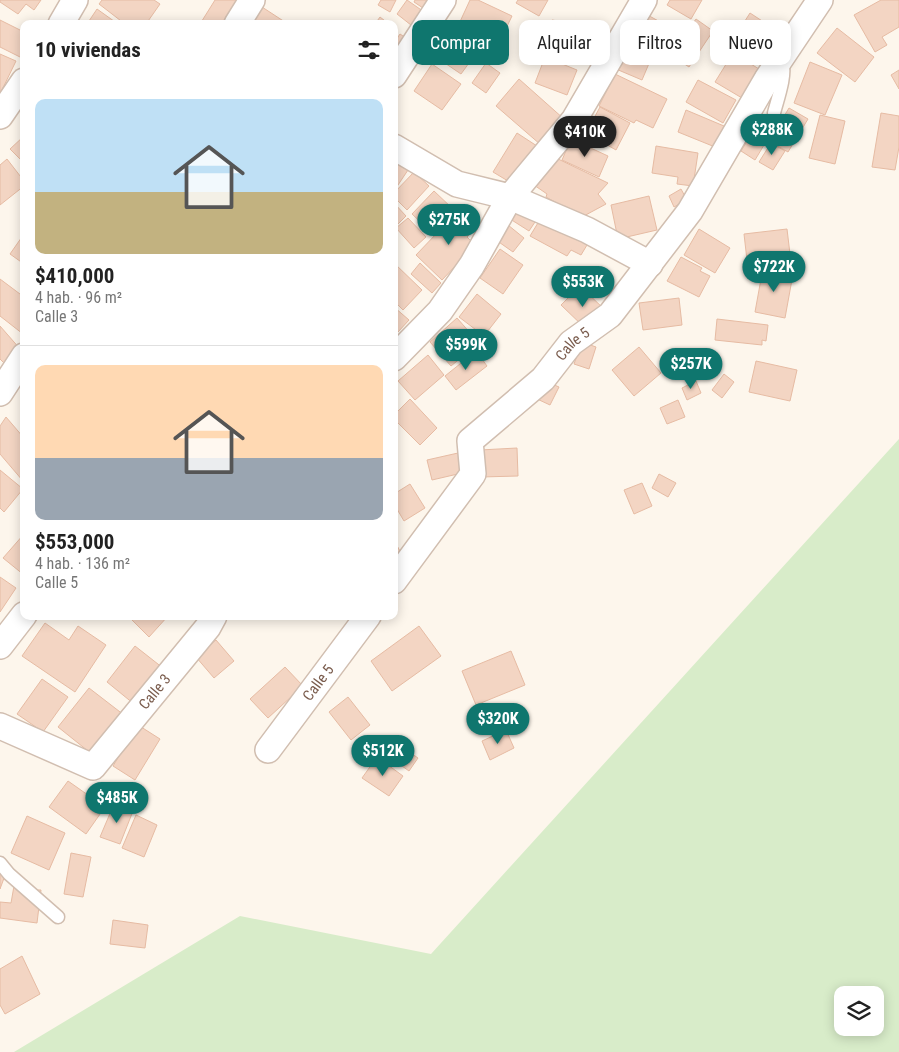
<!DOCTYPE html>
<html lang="es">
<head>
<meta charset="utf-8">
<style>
  body { margin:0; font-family:"Roboto Condensed",sans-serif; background:#f2f2f2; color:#222; height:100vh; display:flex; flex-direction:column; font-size:19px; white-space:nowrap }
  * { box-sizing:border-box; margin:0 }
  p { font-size:16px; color:#767676 }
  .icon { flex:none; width:28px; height:28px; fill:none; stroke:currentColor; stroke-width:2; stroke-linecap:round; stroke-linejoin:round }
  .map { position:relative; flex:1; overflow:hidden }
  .drawer { position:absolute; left:20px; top:20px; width:378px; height:600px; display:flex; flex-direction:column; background:#fff; border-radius:10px; box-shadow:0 2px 12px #0003 }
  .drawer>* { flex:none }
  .hud { position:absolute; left:412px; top:20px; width:411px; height:45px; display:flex; gap:10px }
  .fabs { position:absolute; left:834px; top:986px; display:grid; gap:10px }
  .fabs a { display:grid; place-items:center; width:50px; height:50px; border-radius:10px; background:#fff; box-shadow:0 2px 12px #0003; font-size:25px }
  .price { position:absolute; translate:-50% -42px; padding:0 11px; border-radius:18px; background:#0f766e; color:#fff; font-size:16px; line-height:32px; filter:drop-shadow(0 1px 2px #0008) }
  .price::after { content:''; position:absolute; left:50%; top:30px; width:15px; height:11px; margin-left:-8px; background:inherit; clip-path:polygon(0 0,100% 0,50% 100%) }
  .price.current { background:#222; color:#fff }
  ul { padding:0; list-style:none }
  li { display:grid; align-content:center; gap:10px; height:265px; padding:0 15px }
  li+li { border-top:1px solid #e0e0e0 }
  li span { display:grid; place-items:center; height:155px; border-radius:10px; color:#555 }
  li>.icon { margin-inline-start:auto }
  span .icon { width:90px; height:90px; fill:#fffc; stroke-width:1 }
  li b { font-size:21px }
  h2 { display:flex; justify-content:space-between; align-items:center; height:60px; padding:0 15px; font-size:21px }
  .pill { padding:0 18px; border-radius:10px; background:#fff; box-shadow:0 2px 12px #0003; font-size:18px; line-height:45px }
  .pill.current { background:#0f766e; color:#fff }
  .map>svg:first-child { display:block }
  .green { fill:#d8ecc9; fill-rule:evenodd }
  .building { fill:#f3d5c3; stroke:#e6bba3 }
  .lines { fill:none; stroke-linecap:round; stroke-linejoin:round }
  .lane-casing { stroke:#d1beb0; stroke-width:15 }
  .street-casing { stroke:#d1beb0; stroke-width:28 }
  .lane { stroke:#fff; stroke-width:12 }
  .street { stroke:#fff; stroke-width:25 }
  .labels { text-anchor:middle; stroke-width:4; stroke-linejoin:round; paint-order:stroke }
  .street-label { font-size:15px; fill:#7a5c4d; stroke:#fffaf3 }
</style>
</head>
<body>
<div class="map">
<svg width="899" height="1052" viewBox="0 0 899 1052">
  <rect width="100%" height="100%" fill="#fdf6ec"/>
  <path class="green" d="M 899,439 L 899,1052 L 14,1052 L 240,916 L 431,954 ZM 842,995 L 875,995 L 875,1028 L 842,1028 Z"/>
  <path class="building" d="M 0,0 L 41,0 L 34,10 L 26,4 L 18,14 L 0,2 Z
    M 102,0 L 154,0 L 160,4 L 146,24 L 125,24 L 99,4 Z
    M 215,0 L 238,0 L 224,24 L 200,24 Z
    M 381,0 L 396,0 L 390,12 L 378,5 Z
    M 407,0 L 427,14 L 416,29 L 397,14 Z
    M 415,0 L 437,0 L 429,12 L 414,2 Z
    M 470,0 L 478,0 L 512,16 L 498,45 L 458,26 Z
    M 518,0 L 548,0 L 539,16 L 516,3 Z
    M 670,0 L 702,0 L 691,19 L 667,5 Z
    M 881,0 L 899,0 L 899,27 L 882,37 L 887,45 L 875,52 L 854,15 Z
    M 262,7 L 288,24 L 252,24 Z
    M 97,9 L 118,24 L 87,24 Z
    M 644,13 L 680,33 L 669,53 L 633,33 Z
    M 750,13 L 782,34 L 767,56 L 736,35 Z
    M 380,17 L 389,24 L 375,24 Z
    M 696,19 L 713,31 L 689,67 L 671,55 Z
    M 0,20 L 24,32 L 24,54 L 22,58 L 0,47 Z
    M 552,20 L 598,28 L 593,55 L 548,47 Z
    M 837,28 L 874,57 L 855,82 L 817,53 Z
    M 448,32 L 477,52 L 461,74 L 433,55 Z
    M 400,34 L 412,42 L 394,63 L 394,43 Z
    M 627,43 L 653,54 L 642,80 L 616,69 Z
    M 733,53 L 759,69 L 742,98 L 715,82 Z
    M 0,54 L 16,61 L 0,94 Z
    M 545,57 L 577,70 L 567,95 L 535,83 Z
    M 810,62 L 842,75 L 825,115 L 794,103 Z
    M 486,63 L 500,73 L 486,93 L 472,83 Z
    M 432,64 L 461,84 L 442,110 L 414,91 Z
    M 899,70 L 899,89 L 891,75 Z
    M 615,74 L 667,99 L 653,128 L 636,120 L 634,123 L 599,106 Z
    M 519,79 L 564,119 L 541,145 L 496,106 Z
    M 698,80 L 736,100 L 723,123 L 686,102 Z
    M 600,107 L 630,123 L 616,150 L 586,133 Z
    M 789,108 L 808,119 L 788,152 L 769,141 Z
    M 686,110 L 724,126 L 715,147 L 678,132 Z
    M 881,113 L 899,116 L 899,147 L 895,170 L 872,167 Z
    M 820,115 L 845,121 L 835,164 L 809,158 Z
    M 756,127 L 770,135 L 755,160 L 741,151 Z
    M 517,133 L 537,146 L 513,184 L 493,172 Z
    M 24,136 L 24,163 L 10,149 Z
    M 571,139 L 608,156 L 599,177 L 562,160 Z
    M 771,143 L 785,151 L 773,170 L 759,162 Z
    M 656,146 L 698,153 L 693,186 L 677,184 L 678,177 L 652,173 Z
    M 394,156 L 410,167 L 396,188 L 394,186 Z
    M 554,157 L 608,183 L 598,194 L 606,204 L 582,217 L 546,197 L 547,194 L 534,185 Z
    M 7,159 L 24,181 L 24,186 L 0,205 L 0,165 Z
    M 414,172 L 429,186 L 407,210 L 394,197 L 394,193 Z
    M 681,189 L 687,200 L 674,207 L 669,196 Z
    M 434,191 L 453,209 L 431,232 L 412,214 Z
    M 649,196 L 657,230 L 618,239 L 611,205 Z
    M 516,202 L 539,216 L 529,231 L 507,217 Z
    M 394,203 L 406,216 L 394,228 Z
    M 459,210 L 477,227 L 467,237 L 475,245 L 442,280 L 416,255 Z
    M 544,213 L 590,240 L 581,255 L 571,250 L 567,256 L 530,236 Z
    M 408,218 L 426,237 L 414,248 L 396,228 Z
    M 508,225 L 524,238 L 513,252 L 496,240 Z
    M 699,229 L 730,248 L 715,273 L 684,255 Z
    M 787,229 L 790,254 L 747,260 L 744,234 Z
    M 24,234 L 24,264 L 10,254 Z
    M 500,249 L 523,265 L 503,294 L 480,278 Z
    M 681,257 L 702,268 L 700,271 L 710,276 L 699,297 L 667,281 Z
    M 394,263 L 422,290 L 403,310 L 394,301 Z
    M 420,263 L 441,283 L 432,293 L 411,274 Z
    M 763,268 L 793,274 L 785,318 L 755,312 Z
    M 0,279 L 24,297 L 23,334 L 0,316 Z
    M 580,286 L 605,310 L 586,329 L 561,305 Z
    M 477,294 L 501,314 L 484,336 L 459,317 Z
    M 679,298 L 682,325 L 643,330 L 639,303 Z
    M 394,307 L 409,320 L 398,332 L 394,328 Z
    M 457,318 L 479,343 L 451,366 L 430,342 Z
    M 717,319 L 768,325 L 766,341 L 762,340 L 762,345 L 715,340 Z
    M 0,326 L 21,350 L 5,364 L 0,359 Z
    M 582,342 L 596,347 L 589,369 L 574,364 Z
    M 639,347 L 661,373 L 634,396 L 612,370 Z
    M 476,351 L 487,366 L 456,390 L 445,376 Z
    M 428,355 L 444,375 L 415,400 L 398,381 Z
    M 756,361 L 797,370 L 790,401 L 749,392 Z
    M 724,374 L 734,382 L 722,398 L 712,390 Z
    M 543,380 L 559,387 L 550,405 L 535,398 Z
    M 696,381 L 701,393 L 687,400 L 682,388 Z
    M 410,399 L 437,428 L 420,445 L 394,419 L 394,415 Z
    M 678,400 L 685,417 L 667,424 L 660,408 Z
    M 6,417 L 24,438 L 23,481 L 0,454 L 0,426 Z
    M 517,448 L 518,476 L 481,477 L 480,450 Z
    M 458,453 L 462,473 L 432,480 L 427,460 Z
    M 0,470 L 23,489 L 4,512 L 0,508 Z
    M 659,474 L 676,483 L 668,497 L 652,488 Z
    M 642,483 L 652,506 L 634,514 L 624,490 Z
    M 410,484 L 425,508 L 404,521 L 394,504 L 394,494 Z
    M 24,534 L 24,575 L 3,558 Z
    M 394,540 L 401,553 L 394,557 Z
    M 0,577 L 16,588 L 0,612 Z
    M 128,616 L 168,616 L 149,637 Z
    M 45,623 L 69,640 L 78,626 L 106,645 L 75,692 L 22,656 Z
    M 419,626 L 441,656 L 392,691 L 371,661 Z
    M 216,640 L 234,661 L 214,678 L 196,657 Z
    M 135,646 L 163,668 L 134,704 L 107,682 Z
    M 511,651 L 525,685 L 476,705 L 462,671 Z
    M 285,667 L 303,686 L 268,718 L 250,699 Z
    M 42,679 L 68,697 L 43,732 L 17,714 Z
    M 89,688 L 124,715 L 93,755 L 58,727 Z
    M 348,697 L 370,725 L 351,740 L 329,712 Z
    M 138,725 L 160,739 L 135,780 L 113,766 Z
    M 506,730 L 514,748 L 490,760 L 482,741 Z
    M 390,739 L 418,758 L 409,771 L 381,751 Z
    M 377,757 L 403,776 L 389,796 L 362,778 Z
    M 68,781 L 105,807 L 86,834 L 49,807 Z
    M 114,804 L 133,811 L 120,844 L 100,837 Z
    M 136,815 L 157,825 L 144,857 L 122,848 Z
    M 27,816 L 65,833 L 49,870 L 11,853 Z
    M 71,853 L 91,857 L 83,897 L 64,894 Z
    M 0,868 L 7,870 L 0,889 Z
    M 14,886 L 28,890 L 41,890 L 37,923 L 0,918 L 0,902 L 11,903 Z
    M 113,920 L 148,925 L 145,948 L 110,944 Z
    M 22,956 L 40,994 L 5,1014 L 0,1005 L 0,969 Z"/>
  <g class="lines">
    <g class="lane-casing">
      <path id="lane" d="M 774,113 C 777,101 787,73 782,63
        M 0,863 L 9,874 L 58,917"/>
    </g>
    <g class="street-casing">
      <g id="street">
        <path d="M 61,24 L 75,0"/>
        <path d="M 237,24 L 252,0"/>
        <path d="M 394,75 L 443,0"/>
        <path d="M 0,116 L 24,81"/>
        <path d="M 394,147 L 457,184 L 510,197 L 587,230 L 650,264"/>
        <path d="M 394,358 L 440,311 L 472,265 L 510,197 L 574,120 L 644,0"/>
        <path d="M 0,393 L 24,356"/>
        <path id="s1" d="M 394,581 L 473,474 L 470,441 L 543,379 L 571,343 L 610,315 L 690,211 L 767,79 L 820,0"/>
        <path d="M 0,646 L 24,615"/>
        <path id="s2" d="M 0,726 L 93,767 L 208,627 L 214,616"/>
        <path id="s3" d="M 268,750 L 368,616"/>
      </g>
    </g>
    <use href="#lane" class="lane"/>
    <use href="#street" class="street"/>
  </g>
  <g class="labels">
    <g class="street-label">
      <text dy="5" stroke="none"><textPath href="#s1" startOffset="308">Calle 5</textPath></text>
      <text dy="5" stroke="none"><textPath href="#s3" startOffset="84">Calle 5</textPath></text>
      <text dy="5" stroke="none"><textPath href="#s2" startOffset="199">Calle 3</textPath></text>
    </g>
  </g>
</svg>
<div class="fabs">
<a><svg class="icon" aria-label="layers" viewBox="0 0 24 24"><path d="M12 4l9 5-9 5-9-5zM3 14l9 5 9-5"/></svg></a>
</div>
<b class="price" style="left:772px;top:156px">$288K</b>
<b class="price current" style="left:585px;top:158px">$410K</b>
<b class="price" style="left:449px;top:246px">$275K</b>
<b class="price" style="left:774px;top:293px">$722K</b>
<b class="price" style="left:583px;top:308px">$553K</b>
<b class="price" style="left:466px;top:371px">$599K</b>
<b class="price" style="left:691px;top:390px">$257K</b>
<b class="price" style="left:498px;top:745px">$320K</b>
<b class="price" style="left:383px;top:777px">$512K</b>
<b class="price" style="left:117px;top:824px">$485K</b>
<div class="hud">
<a class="pill current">Comprar</a>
<a class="pill">Alquilar</a>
<a class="pill">Filtros</a>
<a class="pill">Nuevo</a>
</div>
<section class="drawer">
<h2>10 viviendas<svg class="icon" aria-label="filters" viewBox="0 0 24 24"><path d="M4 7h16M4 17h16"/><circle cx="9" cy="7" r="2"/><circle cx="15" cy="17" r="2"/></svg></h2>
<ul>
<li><span style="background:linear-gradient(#bfe0f5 60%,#c2b280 0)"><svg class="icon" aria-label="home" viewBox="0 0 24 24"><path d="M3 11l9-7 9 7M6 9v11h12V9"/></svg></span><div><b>$410,000</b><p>4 hab. · 96 m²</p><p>Calle 3</p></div></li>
<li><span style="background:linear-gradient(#ffd9b3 60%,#9aa5b1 0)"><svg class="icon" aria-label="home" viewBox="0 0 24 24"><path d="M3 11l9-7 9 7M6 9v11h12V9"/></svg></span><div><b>$553,000</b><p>4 hab. · 136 m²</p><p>Calle 5</p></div></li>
</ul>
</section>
</div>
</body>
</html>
